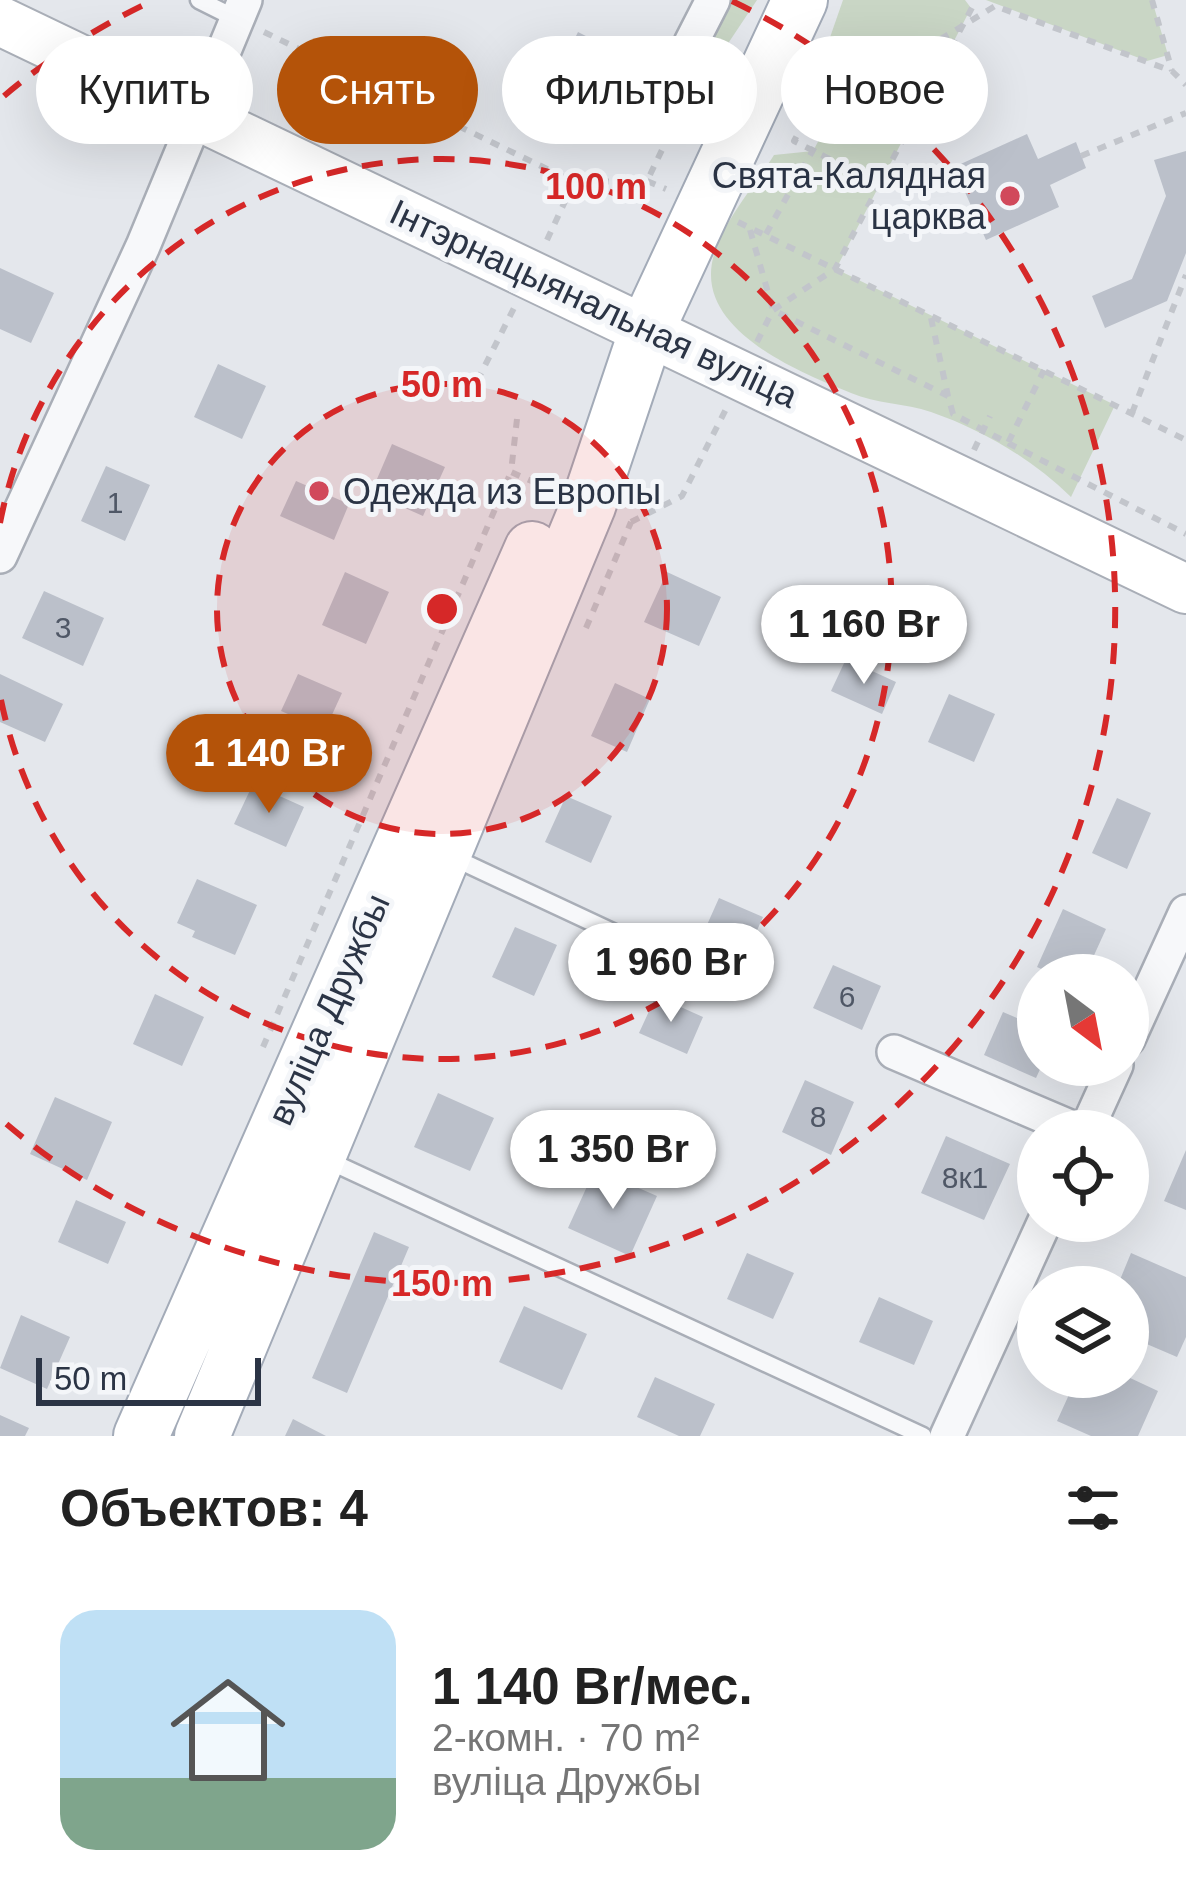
<!DOCTYPE html>
<html lang="ru">
<head>
<meta charset="utf-8">
<style>
  body { margin:0; font-family:Helvetica,sans-serif; background:#f2f2f2; color:#222; height:100vh; display:flex; flex-direction:column; font-size:45px; white-space:nowrap }
  * { box-sizing:border-box; margin:0 }
  p { font-size:39px; color:#767676 }
  .icon { flex:none; width:66px; height:66px; fill:none; stroke:currentColor; stroke-width:2; stroke-linecap:round; stroke-linejoin:round }
  .map { position:relative; height:1436px; overflow:hidden }
  .details { display:flex; flex-direction:column; background:#fff; flex:1 }
  .details>* { flex:none }
  .hud { position:absolute; left:36px; top:36px; width:1116px; height:108px; display:flex; gap:24px }
  .needle { width:78px; rotate:148deg }
  .buttons { position:absolute; left:1017px; top:954px; display:grid; gap:24px }
  .buttons a { display:grid; place-items:center; width:132px; height:132px; border-radius:50%; background:#fff; box-shadow:0 12px 48px #0002; font-size:60px }
  .scale { position:absolute; left:36px; bottom:30px; width:225px; box-sizing:border-box; padding-left:12px; border:6px solid #2b3445; border-top:0; font-size:33px; line-height:42px; white-space:nowrap; color:#2b3445; -webkit-text-stroke:9px #f4f6f9; paint-order:stroke }
  .price { position:absolute; translate:-50% -102px; padding:0 27px; border-radius:42px; background:#fff; color:#222; font-size:39px; line-height:78px; filter:drop-shadow(0 3px 6px #0008) }
  .price::after { content:''; position:absolute; left:50%; top:72px; width:36px; height:27px; margin-left:-18px; background:inherit; clip-path:polygon(0 0,100% 0,50% 100%) }
  .price.selected { background:#b45309; color:#fff }
  ul { padding:0; list-style:none }
  li { display:flex; align-items:center; gap:36px; height:300px; padding:0 60px }
  li+li { border-top:3px solid #e0e0e0 }
  li span { display:grid; place-items:center; flex:none; width:336px; height:240px; border-radius:36px; color:#555 }
  li>.icon { margin-inline-start:auto }
  span .icon { width:144px; height:144px; fill:#fffc; stroke-width:1 }
  li b { font-size:51px }
  h2 { display:flex; justify-content:space-between; align-items:center; height:144px; padding:0 60px; font-size:51px }
  .chip { padding:0 42px; border-radius:54px; background:#fff; box-shadow:0 12px 48px #0002; font-size:42px; line-height:108px }
  .chip.selected { background:#b45309; color:#fff }
  .map>svg:first-child { display:block }
  .green { fill:#c9d6c5 }
  .building { fill:#bbc0ca }
  .lines { fill:none; stroke-linecap:round; stroke-linejoin:round }
  .service-casing { stroke:#a9aeb7; stroke-width:21 }
  .minor-casing { stroke:#a9aeb7; stroke-width:38 }
  .secondary-casing { stroke:#a9aeb7; stroke-width:52 }
  .primary-casing { stroke:#a3abb8; stroke-width:58 }
  .path { stroke:#c2c5cb; stroke-width:6; stroke-dasharray:9 9; stroke-linecap:butt }
  .service { stroke:#f7f8fa; stroke-width:16 }
  .minor { stroke:#f7f8fa; stroke-width:33 }
  .secondary { stroke:#fff; stroke-width:48 }
  .primary { stroke:#fff; stroke-width:54 }
  .ring { fill:none; stroke:#d62828; stroke-width:6; stroke-dasharray:21 15 }
  .poi-dot { fill:#d1495b; stroke:#f4f6f9; stroke-width:4.5 }
  .labels { text-anchor:middle; stroke-width:10; stroke-linejoin:round; paint-order:stroke }
  .number-label { font-size:30px; fill:#4f5766 }
  .poi-label { font-size:36px; fill:#2b3445; stroke:#f4f6f9; text-anchor:end }
  .street-label { font-size:36px; fill:#2b3445; stroke:#f4f6f9 }
  .centre { fill:#d62828; stroke:#f4f6f9; stroke-width:6 }
  .ring-label { font-size:36px; text-anchor:middle; font-weight:bold; fill:#d62828; stroke:#f4f6f9; stroke-width:10; stroke-linejoin:round; paint-order:stroke }
</style>
</head>
<body>
<div class="map">
<svg width="1186" height="1436" viewBox="0 0 1186 1436">
  <rect width="100%" height="100%" fill="#e4e7ec"/>
  <path class="green" d="M 719,0 L 757,0 L 721,54 L 699,41 Z
    M 843,0 L 965,0 L 971,8 L 836,269 L 1115,405 L 1071,497 C 1032,459 983,430 931,412 C 905,403 876,404 851,393 C 803,374 711,336 711,275 C 710,236 754,187 774,155 L 813,151 L 840,101 L 819,69 Z
    M 986,0 L 1152,0 L 1168,55 L 1147,61 Z"/>
  <path class="building" d="M 578,32 L 641,64 L 613,118 L 576,99 L 580,90 L 555,78 Z
    M 1027,134 L 1038,159 L 1076,142 L 1086,168 L 1050,185 L 1059,207 L 986,240 L 954,167 Z
    M 1186,151 L 1186,253 L 1167,301 L 1105,328 L 1092,296 L 1132,279 L 1166,196 L 1154,160 Z
    M 0,268 L 54,293 L 31,343 L 0,329 Z
    M 218,364 L 266,386 L 242,439 L 194,417 Z
    M 392,444 L 445,467 L 423,516 L 371,493 Z
    M 106,466 L 150,485 L 125,541 L 81,521 Z
    M 296,481 L 349,504 L 334,540 L 280,516 Z
    M 345,572 L 389,592 L 366,644 L 322,625 Z
    M 667,572 L 721,597 L 699,646 L 644,622 Z
    M 44,591 L 104,618 L 83,666 L 22,638 Z
    M 846,659 L 896,682 L 882,714 L 831,691 Z
    M 0,674 L 63,704 L 45,742 L 0,722 Z
    M 298,674 L 342,693 L 325,730 L 281,711 Z
    M 615,683 L 650,699 L 627,752 L 591,736 Z
    M 949,694 L 995,714 L 974,762 L 928,742 Z
    M 253,784 L 304,807 L 286,847 L 234,824 Z
    M 566,796 L 612,816 L 591,863 L 545,842 Z
    M 1117,798 L 1151,813 L 1127,869 L 1092,853 Z
    M 197,879 L 257,905 L 235,955 L 192,937 L 195,931 L 177,923 Z
    M 719,898 L 763,917 L 738,973 L 694,954 Z
    M 1063,909 L 1106,929 L 1085,975 L 1054,975 L 1037,967 Z
    M 515,927 L 557,945 L 534,996 L 492,977 Z
    M 833,965 L 881,986 L 862,1030 L 813,1008 Z
    M 155,994 L 204,1017 L 182,1066 L 133,1044 Z
    M 656,996 L 703,1017 L 687,1054 L 639,1033 Z
    M 1003,1012 L 1038,1027 L 1042,1065 L 1036,1078 L 984,1055 Z
    M 805,1080 L 854,1102 L 831,1155 L 782,1132 Z
    M 438,1093 L 494,1118 L 470,1171 L 414,1147 Z
    M 55,1097 L 112,1122 L 87,1180 L 30,1154 Z
    M 946,1136 L 1010,1164 L 984,1220 L 921,1193 Z
    M 1186,1150 L 1186,1210 L 1164,1201 Z
    M 595,1169 L 657,1196 L 630,1256 L 568,1228 Z
    M 76,1200 L 126,1222 L 108,1264 L 58,1242 Z
    M 374,1232 L 409,1247 L 347,1393 L 312,1378 Z
    M 747,1253 L 794,1273 L 773,1319 L 727,1299 Z
    M 1131,1253 L 1186,1277 L 1186,1337 L 1177,1357 L 1128,1336 L 1128,1287 L 1117,1287 Z
    M 879,1297 L 933,1321 L 914,1365 L 859,1342 Z
    M 524,1306 L 587,1334 L 562,1390 L 499,1362 Z
    M 21,1315 L 70,1337 L 47,1389 L 0,1368 Z
    M 655,1377 L 715,1404 L 700,1436 L 679,1436 L 637,1417 Z
    M 1077,1377 L 1128,1377 L 1158,1391 L 1138,1436 L 1091,1436 L 1057,1421 Z
    M 0,1415 L 29,1428 L 25,1436 L 0,1436 Z
    M 293,1419 L 326,1436 L 285,1436 Z"/>
  <g class="lines">
    <g class="service-casing">
      <path id="service" d="M 199,0 L 237,19
        M 452,857 L 664,956
        M 325,1159 L 923,1436"/>
    </g>
    <g class="minor-casing">
      <path id="minor" d="M 691,43 L 713,0
        M 0,556 L 143,246 L 245,0
        M 1128,1039 L 1186,912
        M 894,1052 L 1079,1131
        M 1086,1131 L 1116,1065
        M 947,1436 L 1045,1221"/>
    </g>
    <g class="secondary-casing">
      <path id="secondary" d="M 0,21 L 1186,589"/>
    </g>
    <g class="primary-casing">
      <path id="primary" d="M 141,1436 L 532,549
        M 202,1436 L 588,506 L 648,327 L 800,0"/>
    </g>
    <path class="path" d="M 1152,0 L 1172,71
      M 264,32 L 574,182
      M 840,100 L 820,92 L 794,141 L 877,183
      M 792,106 L 815,118
      M 1081,156 L 1186,113
      M 647,181 L 666,189
      M 738,222 L 1186,440
      M 750,230 L 773,310 L 948,396 L 953,414 L 1008,443 L 1044,370
      M 766,234 L 841,100 L 995,6 L 1172,71 L 1186,85
      M 547,240 L 574,182 L 647,181 L 699,73
      M 931,318 L 948,396
      M 757,342 L 773,310 L 835,269 L 976,0
      M 469,397 L 515,306
      M 1132,413 L 1186,275
      M 517,419 L 511,472 L 552,490
      M 1008,443 L 1186,534
      M 974,450 L 990,416
      M 631,522 L 682,496 L 726,409
      M 586,628 L 631,522
      M 263,1047 L 511,472"/>
    <use href="#service" class="service"/>
    <use href="#minor" class="minor"/>
    <use href="#secondary" class="secondary"/>
    <use href="#primary" class="primary"/>
  </g>
  <circle cx="442" cy="609" r="225" fill="#d62828" fill-opacity=".12"/>
  <g class="ring">
    <circle cx="442" cy="609" r="225"/>
    <path d="M0 523A450 450 0 1 1 0 695"/>
    <path d="M4 96A674 674 0 0 1 152 1M732 1A674 674 0 1 1 4 1122"/>
  </g>
  <g class="poi-dot">
    <circle cx="1010" cy="196" r="12"/>
    <circle cx="319" cy="491" r="12"/>
  </g>
  <g class="labels">
    <g class="number-label">
      <text x="115" y="513">1</text>
      <text x="63" y="638">3</text>
      <text x="847" y="1007">6</text>
      <text x="818" y="1127">8</text>
      <text x="965" y="1188">8к1</text>
    </g>
    <g class="poi-label">
      <text x="986" y="188">Свята-Калядная<tspan x="986" dy="41">царква</tspan></text>
      <text x="343" y="504" text-anchor="start">Одежда из Европы</text>
    </g>
    <g class="street-label">
      <text transform="translate(594 303) rotate(25)" y="13">Інтэрнацыянальная вуліца</text>
      <text transform="translate(328 1009) rotate(-66)" y="13">вуліца Дружбы</text>
    </g>
  </g>
  <circle cx="442" cy="609" r="18" class="centre"/>
  <g class="ring-label">
    <text x="596" y="199">100 m</text>
    <text x="442" y="397">50 m</text>
    <text x="442" y="1296">150 m</text>
  </g>
</svg>
<div class="buttons">
<a><svg class="needle" viewBox="-14 -14 28 28"><path d="M0-13l5 13h-10z" fill="#e53935"/><path d="M0 13l5-13h-10z" fill="#767676"/></svg></a>
<a><svg class="icon" aria-label="locate" viewBox="0 0 24 24"><circle cx="12" cy="12" r="6"/><path d="M12 2v4M12 18v4M2 12h4M18 12h4"/></svg></a>
<a><svg class="icon" aria-label="layers" viewBox="0 0 24 24"><path d="M12 4l9 5-9 5-9-5zM3 14l9 5 9-5"/></svg></a>
</div>
<div class="scale">50 m</div>
<b class="price" style="left:864px;top:687px">1 160 Br</b>
<b class="price selected" style="left:269px;top:816px">1 140 Br</b>
<b class="price" style="left:671px;top:1025px">1 960 Br</b>
<b class="price" style="left:613px;top:1212px">1 350 Br</b>
<div class="hud">
<a class="chip">Купить</a>
<a class="chip selected">Снять</a>
<a class="chip">Фильтры</a>
<a class="chip">Новое</a>
</div>
</div>
<section class="details">
<h2>Объектов: 4<svg class="icon" aria-label="filters" viewBox="0 0 24 24"><path d="M4 7h16M4 17h16"/><circle cx="9" cy="7" r="2"/><circle cx="15" cy="17" r="2"/></svg></h2>
<ul>
<li><span style="background:linear-gradient(#bfe0f5 70%,#7fa58c 0)"><svg class="icon" aria-label="home" viewBox="0 0 24 24"><path d="M3 11l9-7 9 7M6 9v11h12V9"/></svg></span><div><b>1 140 Br/мес.</b><p>2-комн. · 70 m²</p><p>вуліца Дружбы</p></div></li>
</ul>
</section>
</body>
</html>
